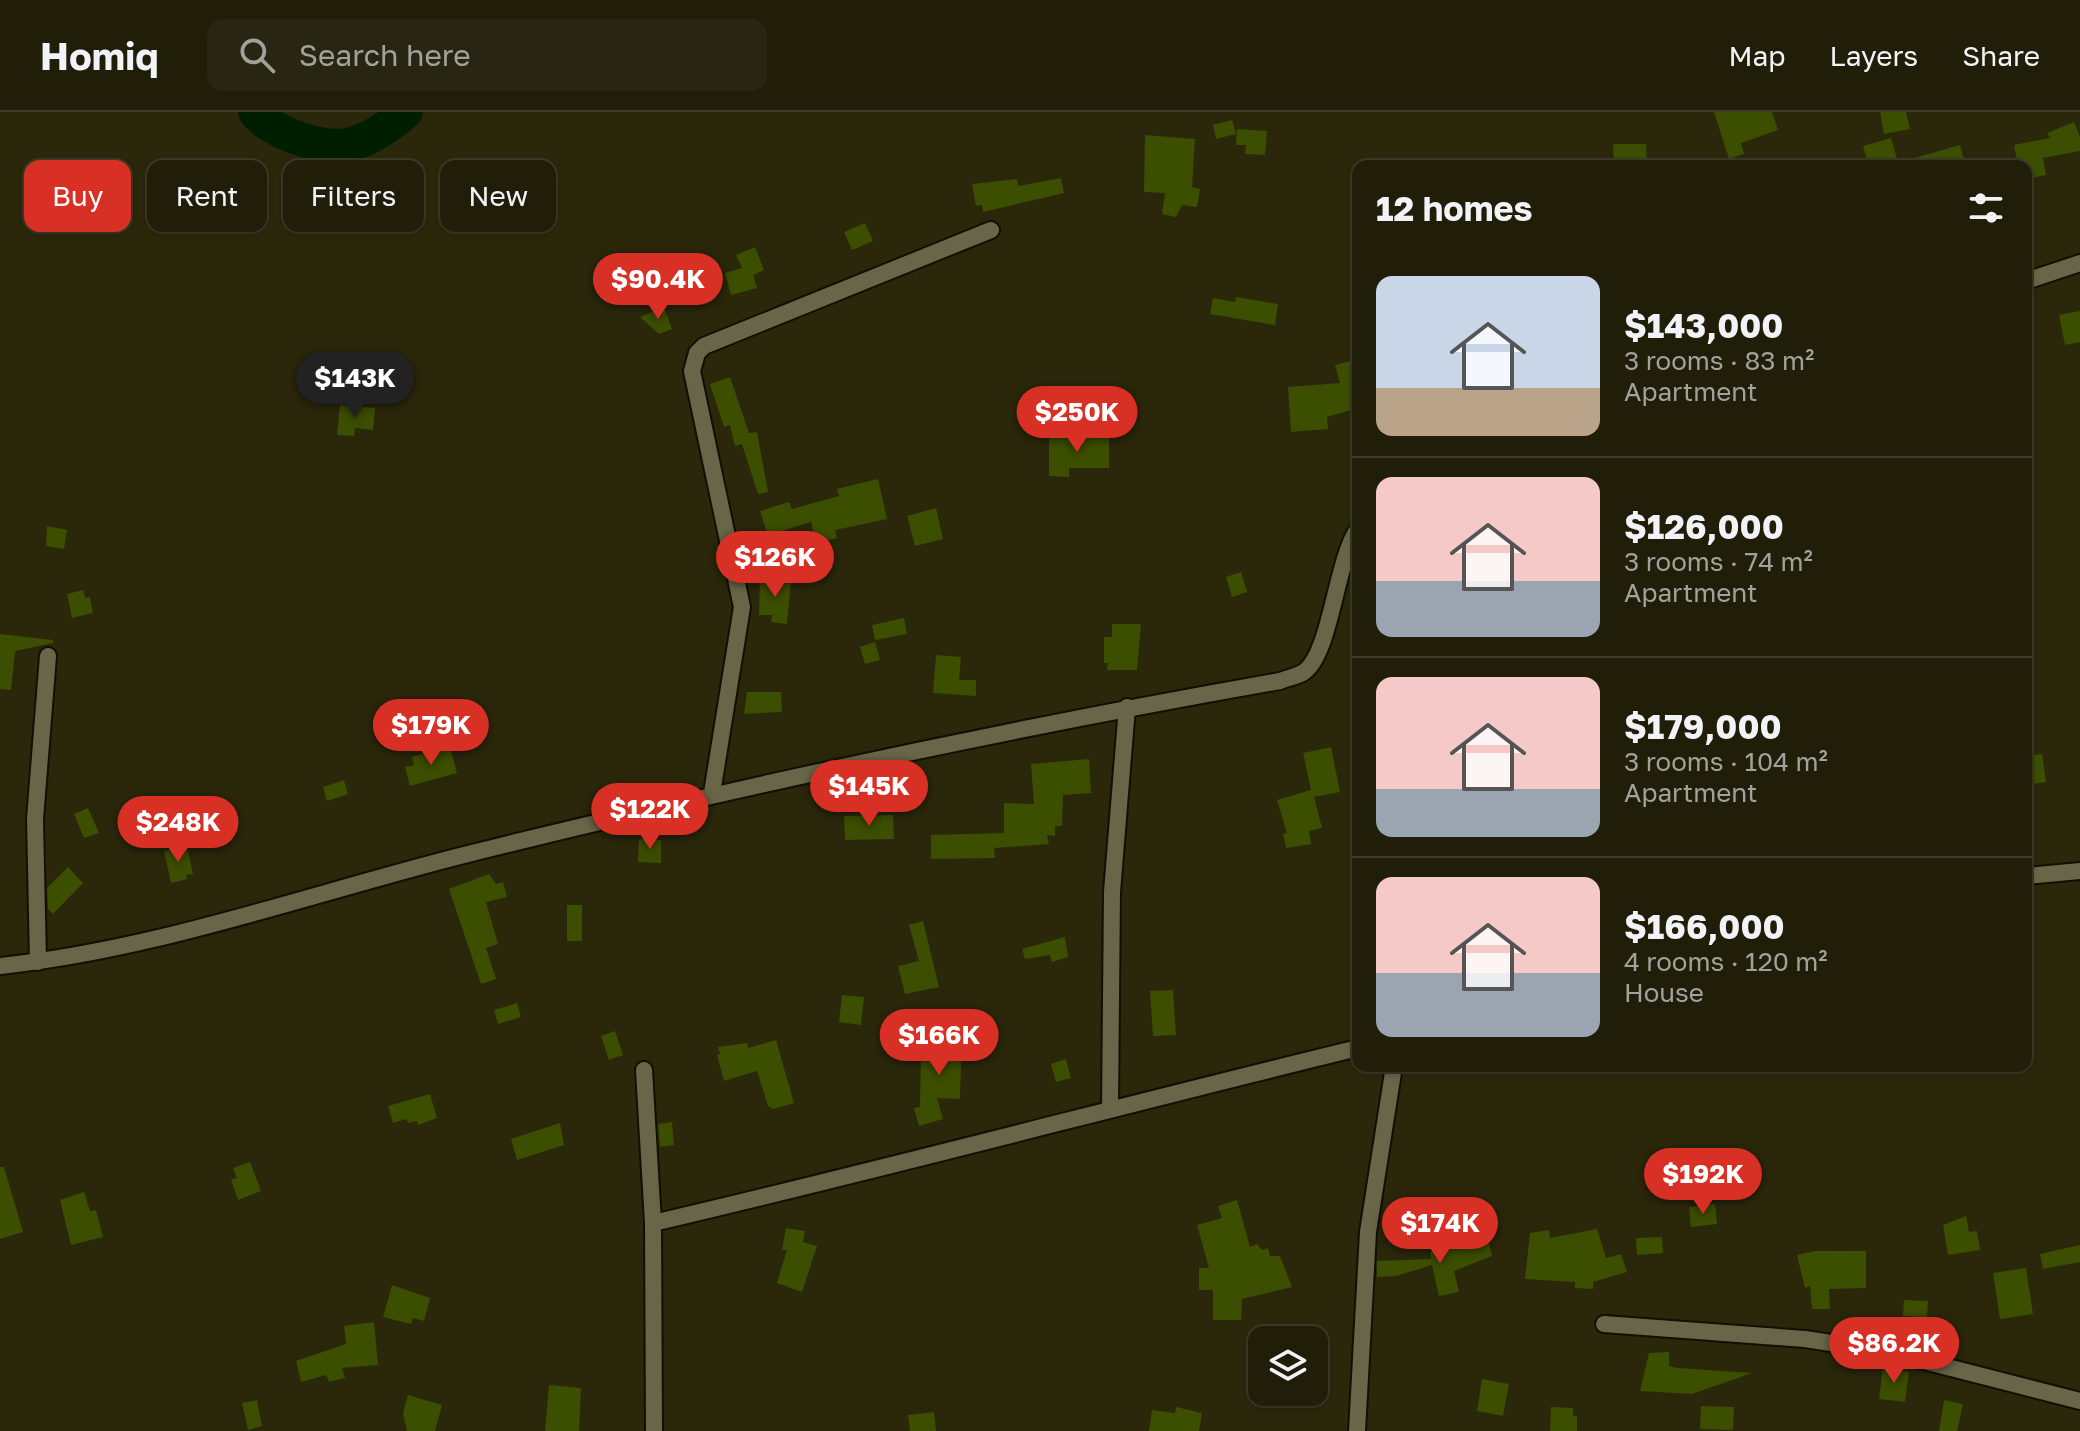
<!DOCTYPE html>
<html lang="en">
<head>
<meta charset="utf-8">
<style>
  body { margin:0; font-family:"Golos Text",sans-serif; background:#282612; color:#f1f3f6; height:100vh; display:flex; flex-direction:column; font-size:30px; white-space:nowrap }
  * { box-sizing:border-box; margin:0 }
  p { font-size:26px; color:#a2a29c }
  .icon { flex:none; width:44px; height:44px; fill:none; stroke:currentColor; stroke-width:2; stroke-linecap:round; stroke-linejoin:round }
  .map { position:relative; flex:1; overflow:hidden }
  .details { position:absolute; left:1352px; top:48px; width:680px; height:912px; display:flex; flex-direction:column; background:#201d08; border-radius:16px; box-shadow:0 2px 6px #0004,0 0 0 2px #3d3b29 }
  .details>* { flex:none }
  .hud { position:absolute; left:24px; top:48px; width:760px; height:72px; display:flex; gap:16px }
  .fabs { position:absolute; left:1248px; top:1214px; display:grid; gap:16px }
  .fabs a { display:grid; place-items:center; width:80px; height:80px; border-radius:16px; background:#201d08; box-shadow:0 2px 6px #0004,0 0 0 2px #3d3b29; font-size:40px }
  .price { position:absolute; translate:-50% -68px; padding:0 18px; border-radius:28px; background:#d93025; color:#fff; font-size:26px; line-height:52px; filter:drop-shadow(0 2px 4px #0008) }
  .price::after { content:''; position:absolute; left:50%; top:48px; width:24px; height:18px; margin-left:-12px; background:inherit; clip-path:polygon(0 0,100% 0,50% 100%) }
  .price.active { background:#222; color:#fff }
  ul { padding:0; list-style:none }
  li { display:flex; align-items:center; gap:24px; height:200px; padding:0 24px }
  li+li { border-top:2px solid #3d3b29 }
  li span { display:grid; place-items:center; flex:none; width:224px; height:160px; border-radius:16px; color:#555 }
  li>.icon { margin-inline-start:auto }
  span .icon { width:96px; height:96px; fill:#fffc; stroke-width:1 }
  li b { font-size:34px }
  h2 { display:flex; justify-content:space-between; align-items:center; height:96px; padding:0 24px; font-size:34px }
  .chip { padding:0 28px; border-radius:16px; background:#201d08; box-shadow:0 2px 6px #0004,0 0 0 2px #3d3b29; font-size:28px; line-height:72px }
  .chip.active { background:#d93025; color:#fff }
  header { display:flex; align-items:center; gap:48px; box-sizing:border-box; height:112px; padding:0 40px; background:#201d08; border-bottom:2px solid #3d3b29 }
  header strong { font-size:38px }
  nav { display:flex; gap:44px; margin-inline-start:auto; font-size:28px }
  .search { width:560px; height:72px; background:#282612; display:flex; align-items:center; gap:20px; box-sizing:border-box; padding:0 28px; border-radius:16px; color:#a2a29c; font-size:30px }
  .map>svg:first-child { display:block }
  .lines { fill:none; stroke-linecap:round; stroke-linejoin:round }
  .river { stroke:#001f00; stroke-width:34 }
  .building { fill:#3c4e00 }
  .minor-casing { stroke:#130f00; stroke-width:20 }
  .minor { stroke:#686548; stroke-width:16 }
</style>
</head>
<body>
<header>
<strong>Homiq</strong>
<div class="search"><svg class="icon" aria-label="search" viewBox="0 0 24 24"><circle cx="10" cy="10" r="6"/><path d="M15 15l6 6"/></svg>Search here</div>
<nav><a>Map</a><a>Layers</a><a>Share</a></nav>
</header>
<div class="map">
<svg width="2080" height="1319" viewBox="0 0 2080 1319">
  <rect width="100%" height="100%" fill="#2a270b"/>
  <g class="lines">
    <path class="river" d="M 255,0 C 271,21 326,40 352,32 C 372,26 391,13 406,0"/>
  </g>
  <path class="building" d="M 1714,0 L 1772,0 L 1778,18 L 1741,31 L 1744,42 L 1729,47 Z
    M 1880,0 L 1906,0 L 1910,17 L 1884,22 Z
    M 1232,8 L 1236,22 L 1216,27 L 1213,13 Z
    M 2074,10 L 2080,25 L 2080,39 L 2043,46 L 2046,63 L 2026,67 L 2026,54 L 2018,54 L 2014,33 L 2050,26 L 2047,21 Z
    M 1237,17 L 1267,19 L 1265,43 L 1245,42 L 1246,33 L 1236,33 Z
    M 1145,23 L 1195,27 L 1192,75 L 1200,77 L 1197,95 L 1182,93 L 1176,105 L 1162,102 L 1165,81 L 1144,80 Z
    M 1891,26 L 1899,54 L 1868,54 L 1863,34 Z
    M 1613,32 L 1646,32 L 1647,54 L 1614,54 Z
    M 1960,33 L 1966,54 L 1901,54 L 1900,50 Z
    M 1061,66 L 1064,81 L 983,100 L 982,93 L 976,94 L 972,72 L 1017,67 L 1018,74 Z
    M 865,111 L 873,129 L 852,138 L 844,120 Z
    M 755,135 L 764,158 L 753,163 L 757,176 L 731,183 L 725,161 L 742,156 L 736,143 Z
    M 1236,185 L 1278,192 L 1275,213 L 1210,202 L 1213,186 L 1235,190 Z
    M 664,195 L 672,217 L 659,222 L 640,205 Z
    M 2080,199 L 2080,230 L 2065,233 L 2059,203 Z
    M 1358,247 L 1358,296 L 1327,305 L 1328,317 L 1291,320 L 1288,275 L 1340,271 L 1335,253 Z
    M 730,265 L 749,321 L 757,320 L 768,380 L 758,382 L 742,332 L 735,334 L 730,313 L 724,315 L 710,272 Z
    M 340,293 L 375,296 L 373,318 L 355,316 L 354,324 L 337,323 Z
    M 1049,324 L 1109,325 L 1109,356 L 1069,356 L 1069,365 L 1049,364 Z
    M 878,367 L 887,407 L 835,418 L 837,426 L 816,431 L 811,410 L 768,423 L 760,399 L 789,390 L 792,397 L 839,384 L 837,377 Z
    M 936,396 L 943,427 L 915,434 L 907,404 Z
    M 47,414 L 67,418 L 64,437 L 46,434 Z
    M 1241,460 L 1247,480 L 1232,485 L 1226,465 Z
    M 760,467 L 791,468 L 787,512 L 771,510 L 772,503 L 759,503 Z
    M 83,478 L 85,486 L 90,485 L 93,501 L 72,506 L 67,482 Z
    M 904,506 L 907,522 L 875,528 L 872,513 Z
    M 1112,512 L 1141,512 L 1137,558 L 1107,558 L 1108,551 L 1104,551 L 1104,525 L 1112,525 Z
    M 0,522 L 53,528 L 53,531 L 15,539 L 11,578 L 0,577 Z
    M 875,530 L 880,548 L 865,552 L 860,535 Z
    M 936,543 L 961,545 L 959,568 L 976,568 L 976,584 L 933,581 Z
    M 747,580 L 781,580 L 782,600 L 744,602 Z
    M 450,635 L 457,661 L 410,674 L 405,655 L 414,653 L 412,645 Z
    M 1331,635 L 1340,680 L 1314,685 L 1322,716 L 1309,719 L 1311,732 L 1286,736 L 1283,722 L 1287,721 L 1277,688 L 1311,678 L 1303,641 Z
    M 2042,642 L 2046,670 L 2026,673 L 2026,644 Z
    M 1089,647 L 1091,681 L 1063,683 L 1062,714 L 1055,714 L 1055,724 L 1047,723 L 1049,732 L 994,736 L 995,746 L 931,747 L 931,723 L 1004,721 L 1004,691 L 1034,692 L 1031,652 Z
    M 344,668 L 348,682 L 327,689 L 323,675 Z
    M 88,696 L 99,721 L 84,726 L 74,702 Z
    M 893,703 L 894,727 L 845,728 L 844,704 Z
    M 639,727 L 661,728 L 661,751 L 638,750 Z
    M 187,734 L 193,762 L 186,763 L 187,767 L 171,771 L 164,739 Z
    M 68,755 L 83,771 L 53,802 L 48,797 L 47,776 Z
    M 489,762 L 496,772 L 503,770 L 507,785 L 486,790 L 498,832 L 486,836 L 496,867 L 481,872 L 449,777 Z
    M 567,793 L 582,793 L 582,829 L 567,829 Z
    M 923,809 L 939,875 L 905,882 L 898,854 L 919,849 L 909,813 Z
    M 1065,825 L 1068,845 L 1052,850 L 1050,843 L 1025,847 L 1022,837 Z
    M 1173,878 L 1176,923 L 1153,924 L 1150,879 Z
    M 842,883 L 864,885 L 861,913 L 839,910 Z
    M 517,891 L 521,905 L 498,912 L 494,898 Z
    M 615,919 L 623,943 L 609,948 L 601,924 Z
    M 940,926 L 968,926 L 961,950 L 960,987 L 937,986 L 943,1007 L 919,1014 L 914,996 L 920,995 L 921,933 L 941,932 Z
    M 776,928 L 794,991 L 773,997 L 768,994 L 757,959 L 724,969 L 717,943 L 720,942 L 718,935 L 747,931 L 748,936 Z
    M 1066,947 L 1071,966 L 1056,970 L 1051,952 Z
    M 430,982 L 437,1006 L 418,1013 L 417,1009 L 408,1011 L 406,1007 L 393,1011 L 388,994 Z
    M 672,1010 L 674,1033 L 660,1035 L 658,1012 Z
    M 560,1011 L 564,1033 L 517,1048 L 511,1027 Z
    M 250,1050 L 261,1079 L 238,1088 L 231,1068 L 237,1066 L 233,1056 Z
    M 0,1055 L 4,1055 L 23,1120 L 0,1127 Z
    M 84,1080 L 90,1099 L 96,1098 L 103,1125 L 71,1133 L 60,1088 Z
    M 1237,1088 L 1250,1135 L 1257,1132 L 1262,1138 L 1268,1136 L 1270,1144 L 1280,1144 L 1292,1175 L 1242,1187 L 1241,1208 L 1213,1208 L 1213,1178 L 1199,1178 L 1199,1156 L 1209,1156 L 1197,1113 L 1222,1106 L 1218,1094 Z
    M 1715,1092 L 1717,1112 L 1691,1115 L 1689,1095 Z
    M 1966,1104 L 1969,1120 L 1977,1119 L 1980,1138 L 1948,1143 L 1943,1113 Z
    M 786,1116 L 805,1119 L 803,1130 L 817,1134 L 802,1180 L 777,1171 L 787,1138 L 782,1138 Z
    M 1597,1117 L 1606,1146 L 1621,1142 L 1627,1160 L 1593,1170 L 1593,1177 L 1575,1176 L 1575,1170 L 1525,1167 L 1530,1121 L 1549,1118 L 1550,1126 Z
    M 1662,1125 L 1663,1141 L 1637,1143 L 1636,1126 Z
    M 1488,1128 L 1492,1144 L 1454,1159 L 1459,1180 L 1439,1184 L 1432,1153 L 1396,1164 L 1377,1165 L 1377,1149 L 1431,1147 L 1430,1140 Z
    M 2080,1133 L 2080,1150 L 2043,1157 L 2040,1142 Z
    M 1815,1139 L 1866,1139 L 1866,1176 L 1829,1177 L 1830,1197 L 1812,1197 L 1810,1174 L 1805,1176 L 1797,1143 Z
    M 2026,1156 L 2033,1202 L 2000,1207 L 1993,1161 Z
    M 392,1173 L 430,1186 L 424,1209 L 413,1206 L 411,1212 L 383,1205 Z
    M 1904,1188 L 1928,1189 L 1927,1205 L 1903,1204 Z
    M 374,1210 L 378,1253 L 342,1256 L 345,1266 L 329,1270 L 326,1263 L 301,1270 L 296,1249 L 346,1232 L 344,1214 Z
    M 1669,1240 L 1669,1254 L 1678,1256 L 1752,1261 L 1692,1282 L 1640,1279 L 1649,1241 Z
    M 1883,1256 L 1909,1260 L 1905,1290 L 1879,1287 Z
    M 1482,1267 L 1509,1272 L 1503,1304 L 1477,1299 Z
    M 549,1273 L 581,1276 L 579,1319 L 545,1319 Z
    M 408,1283 L 442,1293 L 435,1319 L 407,1319 L 403,1301 Z
    M 257,1288 L 262,1314 L 248,1318 L 242,1291 Z
    M 1944,1288 L 1963,1292 L 1957,1319 L 1939,1319 Z
    M 1701,1294 L 1734,1295 L 1733,1318 L 1700,1317 Z
    M 1176,1295 L 1202,1301 L 1199,1319 L 1149,1319 L 1152,1298 L 1175,1301 Z
    M 1551,1295 L 1573,1296 L 1573,1304 L 1577,1304 L 1577,1319 L 1550,1319 Z
    M 934,1300 L 936,1319 L 910,1319 L 908,1303 Z"/>
  <g class="lines">
    <g class="minor-casing">
      <path id="minor" d="M 2026,169 L 2080,151
        M 712,681 L 742,495 L 692,259 L 697,241 L 704,234 L 991,118
        M 2026,764 L 2080,759
        M 38,850 L 35,707 L 48,544
        M 0,854 C 160,837 312,781 468,742 C 737,675 1007,617 1280,569 C 1288,566 1298,564 1304,560 C 1331,541 1336,448 1358,417
        M 644,958 L 653,1111 L 654,1319
        M 1110,995 L 1112,780 L 1127,595
        M 653,1111 C 889,1056 1123,993 1358,936
        M 1604,1212 L 1805,1227 L 1889,1240 L 2080,1289
        M 1357,1319 L 1368,1120 L 1394,954"/>
    </g>
    <use href="#minor" class="minor"/>
  </g>
</svg>
<div class="fabs">
<a><svg class="icon" aria-label="layers" viewBox="0 0 24 24"><path d="M12 4l9 5-9 5-9-5zM3 14l9 5 9-5"/></svg></a>
</div>
<b class="price" style="left:658px;top:209px">$90.4K</b>
<b class="price active" style="left:355px;top:308px">$143K</b>
<b class="price" style="left:1077px;top:342px">$250K</b>
<b class="price" style="left:775px;top:487px">$126K</b>
<b class="price" style="left:431px;top:655px">$179K</b>
<b class="price" style="left:869px;top:716px">$145K</b>
<b class="price" style="left:650px;top:739px">$122K</b>
<b class="price" style="left:178px;top:752px">$248K</b>
<b class="price" style="left:939px;top:965px">$166K</b>
<b class="price" style="left:1703px;top:1104px">$192K</b>
<b class="price" style="left:1440px;top:1153px">$174K</b>
<b class="price" style="left:1894px;top:1273px">$86.2K</b>
<div class="hud">
<a class="chip active">Buy</a>
<a class="chip">Rent</a>
<a class="chip">Filters</a>
<a class="chip">New</a>
</div>
<section class="details">
<h2>12 homes<svg class="icon" aria-label="filters" viewBox="0 0 24 24"><path d="M4 7h16M4 17h16"/><circle cx="9" cy="7" r="2"/><circle cx="15" cy="17" r="2"/></svg></h2>
<ul>
<li><span style="background:linear-gradient(#c9d6e8 70%,#b9a48a 0)"><svg class="icon" aria-label="home" viewBox="0 0 24 24"><path d="M3 11l9-7 9 7M6 9v11h12V9"/></svg></span><div><b>$143,000</b><p>3 rooms · 83 m²</p><p>Apartment</p></div></li>
<li><span style="background:linear-gradient(#f6c9c9 65%,#9aa5b1 0)"><svg class="icon" aria-label="home" viewBox="0 0 24 24"><path d="M3 11l9-7 9 7M6 9v11h12V9"/></svg></span><div><b>$126,000</b><p>3 rooms · 74 m²</p><p>Apartment</p></div></li>
<li><span style="background:linear-gradient(#f6c9c9 70%,#9aa5b1 0)"><svg class="icon" aria-label="home" viewBox="0 0 24 24"><path d="M3 11l9-7 9 7M6 9v11h12V9"/></svg></span><div><b>$179,000</b><p>3 rooms · 104 m²</p><p>Apartment</p></div></li>
<li><span style="background:linear-gradient(#f6c9c9 60%,#9aa5b1 0)"><svg class="icon" aria-label="home" viewBox="0 0 24 24"><path d="M3 11l9-7 9 7M6 9v11h12V9"/></svg></span><div><b>$166,000</b><p>4 rooms · 120 m²</p><p>House</p></div></li>
</ul>
</section>
</div>
</body>
</html>
